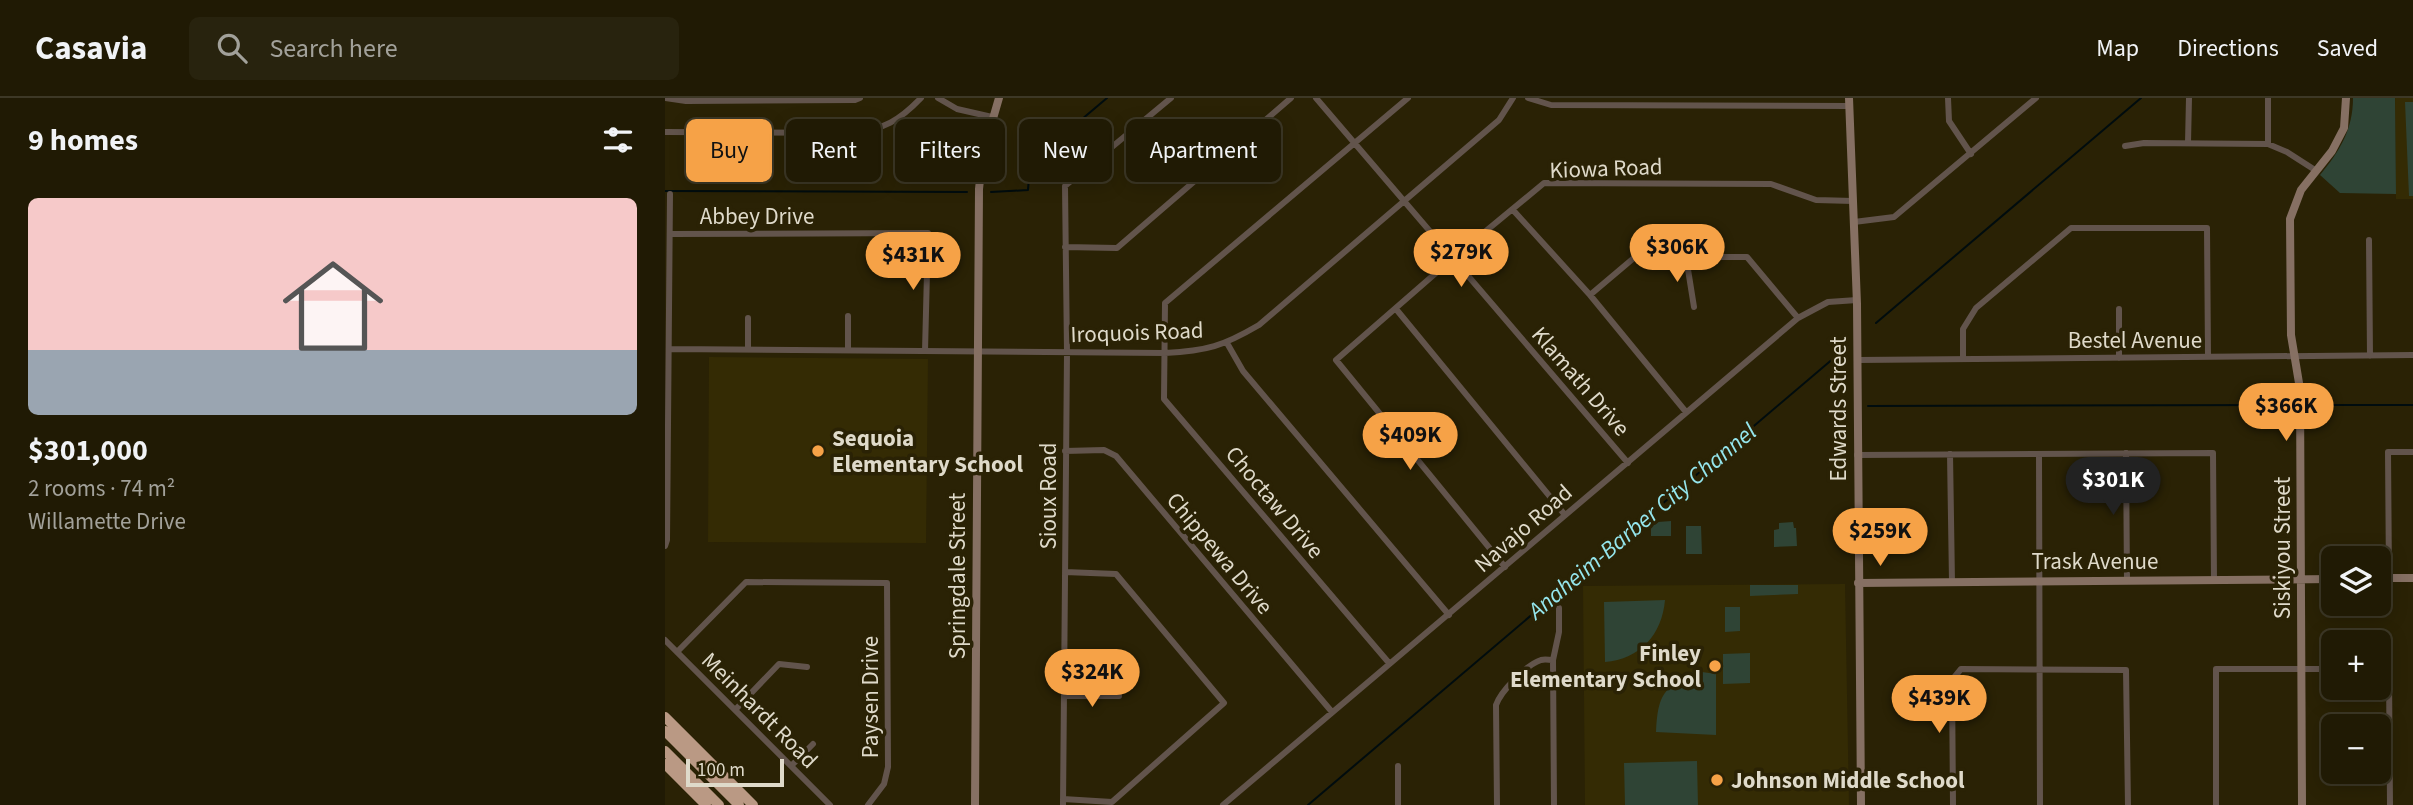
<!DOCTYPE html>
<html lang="en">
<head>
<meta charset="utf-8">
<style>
  body { margin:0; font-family:"Source Sans 3",sans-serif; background:#28230e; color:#f1f3f6; height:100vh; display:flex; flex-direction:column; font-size:26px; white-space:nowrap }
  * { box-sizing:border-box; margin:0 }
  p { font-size:23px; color:#a2a19a }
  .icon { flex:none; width:38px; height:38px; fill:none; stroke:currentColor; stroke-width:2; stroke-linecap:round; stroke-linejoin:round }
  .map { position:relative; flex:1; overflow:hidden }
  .side { display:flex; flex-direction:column; background:#201a04; width:665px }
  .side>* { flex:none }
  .guide { position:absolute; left:21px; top:21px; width:665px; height:63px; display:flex; gap:14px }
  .tools { position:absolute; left:1656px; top:448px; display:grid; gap:14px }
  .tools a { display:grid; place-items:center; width:70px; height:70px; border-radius:10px; background:#201a04; box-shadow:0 4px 18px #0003,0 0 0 2px #3d3826; font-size:35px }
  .scale { position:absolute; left:21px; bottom:18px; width:98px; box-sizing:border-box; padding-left:7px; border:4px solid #dfdaca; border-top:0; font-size:19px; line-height:24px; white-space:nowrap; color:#dfdaca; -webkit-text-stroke:5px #2a2205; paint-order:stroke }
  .price { position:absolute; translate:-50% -60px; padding:0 16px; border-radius:24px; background:#f6a247; color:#111; font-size:23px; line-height:46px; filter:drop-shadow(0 2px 4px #0008) }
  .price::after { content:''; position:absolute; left:50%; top:42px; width:21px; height:16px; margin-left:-10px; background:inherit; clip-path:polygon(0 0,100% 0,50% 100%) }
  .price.active { background:#222; color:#fff }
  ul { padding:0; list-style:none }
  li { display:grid; align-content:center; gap:14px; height:371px; padding:0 28px }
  li span { display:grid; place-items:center; height:217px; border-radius:10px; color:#555 }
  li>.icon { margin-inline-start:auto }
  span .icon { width:126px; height:126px; fill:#fffc; stroke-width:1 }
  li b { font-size:30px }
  h2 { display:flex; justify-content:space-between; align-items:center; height:84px; padding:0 28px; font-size:30px }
  .pill { padding:0 24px; border-radius:10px; background:#201a04; box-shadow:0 4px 18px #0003,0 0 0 2px #3d3826; font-size:24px; line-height:63px }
  .pill.active { background:#f6a247; color:#111 }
  header { display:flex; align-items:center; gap:42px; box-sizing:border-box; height:98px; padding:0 35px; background:#201a04; border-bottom:2px solid #3d3826 }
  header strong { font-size:33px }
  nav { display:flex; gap:38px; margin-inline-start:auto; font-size:24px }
  .search { width:490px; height:63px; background:#28230e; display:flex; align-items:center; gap:18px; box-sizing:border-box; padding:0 24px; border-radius:10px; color:#a2a19a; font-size:26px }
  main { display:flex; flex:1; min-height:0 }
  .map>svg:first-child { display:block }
  .built { fill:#342b04 }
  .green { fill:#2f4435 }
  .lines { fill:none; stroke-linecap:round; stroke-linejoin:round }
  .stream { stroke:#000c0e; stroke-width:2 }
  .street { stroke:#62544c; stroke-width:6 }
  .secondary { stroke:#867063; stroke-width:8 }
  .highway { stroke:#ba9984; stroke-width:10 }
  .poi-dot { fill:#f6a247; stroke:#2a2205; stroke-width:2.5 }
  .labels { text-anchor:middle; stroke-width:7; stroke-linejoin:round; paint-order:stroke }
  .street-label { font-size:23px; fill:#dfdaca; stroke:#2a2205 }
  .poi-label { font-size:23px; font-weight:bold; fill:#dfdaca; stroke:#2a2205; text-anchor:start }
  .water-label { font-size:24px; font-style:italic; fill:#95e6ed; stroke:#2a2205 }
</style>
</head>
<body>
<header>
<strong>Casavia</strong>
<div class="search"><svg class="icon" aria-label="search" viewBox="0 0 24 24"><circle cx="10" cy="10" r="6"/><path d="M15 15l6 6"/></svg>Search here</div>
<nav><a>Map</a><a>Directions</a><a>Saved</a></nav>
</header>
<main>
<section class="side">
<h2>9 homes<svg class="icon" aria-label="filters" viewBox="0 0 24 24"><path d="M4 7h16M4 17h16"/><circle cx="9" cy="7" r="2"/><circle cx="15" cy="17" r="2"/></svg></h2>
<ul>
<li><span style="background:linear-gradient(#f6c9c9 70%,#9aa5b1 0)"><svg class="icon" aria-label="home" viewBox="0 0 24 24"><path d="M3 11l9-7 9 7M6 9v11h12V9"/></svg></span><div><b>$301,000</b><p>2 rooms · 74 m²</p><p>Willamette Drive</p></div></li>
</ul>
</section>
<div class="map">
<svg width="1748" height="707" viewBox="0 0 1748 707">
  <rect width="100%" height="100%" fill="#2a2205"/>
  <path class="built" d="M 1730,0 L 1748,0 L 1748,101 L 1731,101 Z
    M 44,259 L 263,261 L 261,445 L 43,444 Z
    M 1180,486 L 1184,707 L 920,707 L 918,488 Z"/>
  <path class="green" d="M 1688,0 L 1730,0 L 1731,96 L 1675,95 L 1655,77 C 1675,53 1688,31 1688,0 Z
    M 1740,4 L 1748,4 L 1748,98 L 1744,98 Z
    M 1006,423 L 1006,438 L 986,438 L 986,429 L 993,424 Z
    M 1128,424 L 1129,430 L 1131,430 L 1132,448 L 1109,449 L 1109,432 L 1114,431 L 1114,425 Z
    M 1021,428 L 1036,428 L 1037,456 L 1021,456 Z
    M 1085,487 L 1133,487 L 1133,496 L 1085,498 Z
    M 1000,502 C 997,537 975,561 940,564 L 939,504 Z
    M 1060,509 L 1075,509 L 1075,533 L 1060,534 Z
    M 1085,555 L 1085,585 L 1058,586 L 1058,556 Z
    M 1030,573 L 1051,576 L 1051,637 L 991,634 C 993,596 998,591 1030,573 Z
    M 1032,663 L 1033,707 L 960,707 L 959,665 Z"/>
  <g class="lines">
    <path class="stream" d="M 0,93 L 302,94
      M 326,94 L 363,92 L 365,65 L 442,0
      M 1211,225 L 1476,0
      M 1643,307 L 1748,307
      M 1203,308 L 1627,307
      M 643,707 L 1183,248"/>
    <path class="street" d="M 0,0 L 21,3 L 190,2 L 195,0
      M 273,0 L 292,11 L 327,19
      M 651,0 L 963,365
      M 863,0 L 886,7 L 1184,8
      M 1283,0 L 1284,23 L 1306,56
      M 1603,0 L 1603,46
      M 0,34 L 188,35 C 219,31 234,23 256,0
      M 1523,45 L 1524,0
      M 1460,48 L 1479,45 L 1603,46 L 1622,54 L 1650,72
      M 848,112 L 925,197 L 1021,314
      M 1189,124 L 1229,119 L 1371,0
      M 5,136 L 263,135 L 260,253
      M 1704,142 L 1705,258
      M 400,149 L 452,150 L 626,0
      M 1021,159 L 1029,209
      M 925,197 L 970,159 L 1082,159 L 1133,220
      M 731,211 L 900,417
      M 1454,211 L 1454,260
      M 562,245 L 578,273 L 784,517
      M 4,251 L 500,255 C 542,253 558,248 594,227 L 834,22 L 848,0
      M 83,251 L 83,220
      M 183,252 L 183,218
      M 1298,261 L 1298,231 L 1311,210 L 1406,130 L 1542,130 L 1543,259
      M 1192,262 L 1748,257
      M 400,353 L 439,352 L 451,358 L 667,614
      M 1461,355 L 1462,482
      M 1285,356 L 1287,484
      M 1374,356 L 1375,707
      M 1192,357 L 1548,355 L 1549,482
      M 0,448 L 2,442 L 5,96
      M 840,469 L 671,262 L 787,161 L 879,85 L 1106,86 L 1151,102 L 1188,103
      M 1724,480 L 1723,354 L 1748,354
      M 0,542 L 165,707
      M 12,554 L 81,484 L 222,485 L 223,669 L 219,686 L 203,707
      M 724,565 L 499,301 L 500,205 L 743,0
      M 1713,572 L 1724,572 L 1725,707
      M 400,598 L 454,598
      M 70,612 L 114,566 L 142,569
      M 126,668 L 148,646
      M 733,668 L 733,707
      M 398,701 L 447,704 L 559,605 L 451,476 L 400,474
      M 398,707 L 402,255 L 400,88 L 506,0
      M 558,707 L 1133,220 L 1163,204 L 1192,202
      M 832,707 L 831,607 C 836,593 861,567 876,562 C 880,561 884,562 888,562
      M 889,707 L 888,562 L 894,534 L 894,510
      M 1288,707 L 1287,582 L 1296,571 L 1461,572 L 1463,707
      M 1551,707 L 1551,571 L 1668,571"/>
    <path class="secondary" d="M 1184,0 L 1192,206 L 1196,707
      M 1713,480 L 1748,480
      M 1193,485 L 1668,481
      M 310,707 L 314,91 L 318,55 L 334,0
      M 1637,707 L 1635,291 L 1626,237 L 1625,121 L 1636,92 L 1667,53 L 1679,30 L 1681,0"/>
    <path class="highway" d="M 0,619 L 88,707
      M 0,633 L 74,707
      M 0,653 L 54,707
      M 0,666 L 41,707"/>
  </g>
  <g class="poi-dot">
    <circle cx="153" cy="353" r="7"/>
    <circle cx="1050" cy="568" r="7"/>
    <circle cx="1052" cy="682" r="7"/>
  </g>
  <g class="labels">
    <g class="street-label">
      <text transform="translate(941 70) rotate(-2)" y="8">Kiowa Road</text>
      <text x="92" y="126">Abbey Drive</text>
      <text transform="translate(472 234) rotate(-2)" y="8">Iroquois Road</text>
      <text x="1470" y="250">Bestel Avenue</text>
      <text transform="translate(916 283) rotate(49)" y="8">Klamath Drive</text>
      <text transform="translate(1173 311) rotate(-90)" y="8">Edwards Street</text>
      <text transform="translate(383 398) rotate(-90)" y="8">Sioux Road</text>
      <text transform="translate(610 404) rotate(50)" y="8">Choctaw Drive</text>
      <text transform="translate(858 430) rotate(-41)" y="8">Navajo Road</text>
      <text transform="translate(1617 450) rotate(-90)" y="8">Siskiyou Street</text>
      <text transform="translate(555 455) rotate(50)" y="8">Chippewa Drive</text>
      <text x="1430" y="471">Trask Avenue</text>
      <text transform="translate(292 478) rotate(-90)" y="8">Springdale Street</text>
      <text transform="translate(205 599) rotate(-90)" y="8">Paysen Drive</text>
      <text transform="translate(95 612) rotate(45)" y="8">Meinhardt Road</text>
    </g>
    <g class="poi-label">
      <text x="167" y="348">Sequoia<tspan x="167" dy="26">Elementary School</tspan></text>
      <text x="1036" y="563" text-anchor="end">Finley<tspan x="1036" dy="26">Elementary School</tspan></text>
      <text x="1066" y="690">Johnson Middle School</text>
    </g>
    <g class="water-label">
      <text transform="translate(977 423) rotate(-40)" y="8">Anaheim-Barber City Channel</text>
    </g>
  </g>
</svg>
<div class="tools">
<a><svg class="icon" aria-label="layers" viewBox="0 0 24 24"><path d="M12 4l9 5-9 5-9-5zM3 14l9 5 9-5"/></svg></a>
<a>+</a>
<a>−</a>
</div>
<div class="scale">100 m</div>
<b class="price" style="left:1012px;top:186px">$306K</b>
<b class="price" style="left:796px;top:191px">$279K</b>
<b class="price" style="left:248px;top:194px">$431K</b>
<b class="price" style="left:1621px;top:345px">$366K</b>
<b class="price" style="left:745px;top:374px">$409K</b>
<b class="price active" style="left:1448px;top:419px">$301K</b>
<b class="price" style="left:1215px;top:470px">$259K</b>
<b class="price" style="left:427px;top:611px">$324K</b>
<b class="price" style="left:1274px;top:637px">$439K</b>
<div class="guide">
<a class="pill active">Buy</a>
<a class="pill">Rent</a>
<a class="pill">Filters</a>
<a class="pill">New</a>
<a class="pill">Apartment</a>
</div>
</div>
</main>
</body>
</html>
